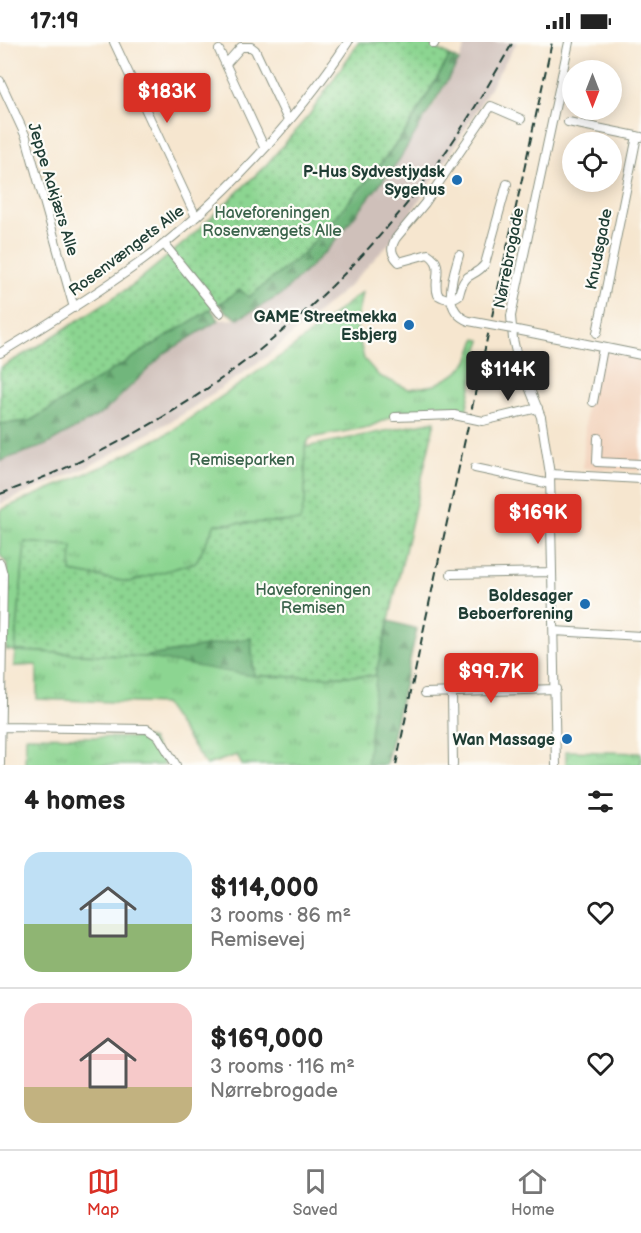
<!DOCTYPE html>
<html lang="en">
<head>
<meta charset="utf-8">
<style>
  body { margin:0; font-family:"Balsamiq Sans",sans-serif; background:#f2f2f2; color:#222; height:100vh; display:flex; flex-direction:column; font-size:22px; white-space:nowrap }
  * { box-sizing:border-box; margin:0 }
  p { font-size:20px; color:#767676 }
  .icon { flex:none; width:33px; height:33px; fill:none; stroke:currentColor; stroke-width:2; stroke-linecap:round; stroke-linejoin:round }
  .map { position:relative; height:723px; overflow:hidden }
  .sheet { display:flex; flex-direction:column; background:#fff; flex:1 }
  .sheet>* { flex:none }
  .needle { width:39px; rotate:180deg }
  .tools { position:absolute; left:562px; top:18px; display:grid; gap:12px }
  .tools a { display:grid; place-items:center; width:60px; height:60px; border-radius:50%; background:#fff; box-shadow:0 3px 15px #0003; font-size:30px }
  .price { position:absolute; translate:-50% -51px; padding:0 14px; border-radius:6px; background:#d93025; color:#fff; font-size:20px; line-height:39px; filter:drop-shadow(0 2px 3px #0008) }
  .price::after { content:''; position:absolute; left:50%; top:36px; width:18px; height:14px; margin-left:-9px; background:inherit; clip-path:polygon(0 0,100% 0,50% 100%) }
  .price.on { background:#222; color:#fff }
  ul { padding:0; list-style:none }
  li { display:flex; align-items:center; gap:18px; height:150px; padding:0 24px }
  li+li { border-top:2px solid #e0e0e0 }
  li span { display:grid; place-items:center; flex:none; width:168px; height:120px; border-radius:18px; color:#555 }
  li>.icon { margin-inline-start:auto }
  span .icon { width:72px; height:72px; fill:#fffc; stroke-width:1 }
  li b { font-size:26px }
  h2 { display:flex; justify-content:space-between; align-items:center; height:72px; padding:0 24px; font-size:26px }
  .status { display:flex; justify-content:space-between; align-items:center; height:42px; padding:0 30px; background:#fff; direction:ltr }
  .status svg { height:16px; fill:currentColor }
  .tabs { display:flex; justify-content:space-around; align-items:center; height:84px; border-top:2px solid #e0e0e0; background:#fff; font-size:16px; color:#767676 }
  .tabs a { display:grid; justify-items:center; gap:3px }
  .tabs .on { color:#d93025 }
  .map>svg:first-child { display:block }
  .built { fill:#f3d4be }
  .railway { fill:#cfc0ba }
  .grass { fill:url(#grass-dots); stroke:#568962; stroke-width:1.5 }
  .forest { fill:url(#forest-firs); stroke:#487a58; stroke-width:1.5 }
  .park { fill:url(#park-tufts); stroke:#568962; stroke-width:1.5 }
  .lines { fill:none; stroke-linecap:round; stroke-linejoin:round }
  .minor-casing { stroke:#8a9282; stroke-width:10 }
  .minor { stroke:#fff; stroke-width:8 }
  .rail { stroke:#1f3d34; stroke-width:2; stroke-dasharray:9 4.5; stroke-linecap:butt }
  .minor-bridge-casing { stroke:#8a9282; stroke-width:10; stroke-linecap:butt }
  .minor-bridge { stroke:#fff; stroke-width:8 }
  .poi-dot { fill:#1f6fb2; stroke:#fdfcf7; stroke-width:2 }
  .labels { text-anchor:middle; stroke-width:4.5; stroke-linejoin:round; paint-order:stroke }
  .poi-label { font-size:16px; font-weight:bold; fill:#1f3d34; stroke:#fdfcf7; text-anchor:end }
  .street-label { font-size:16px; fill:#1f3d34; stroke:#fdfcf7 }
  .park-label { font-size:16px; fill:#3a634b; stroke:#fdfcf7 }
</style>
</head>
<body>
<div class="status"><b>17:19</b><svg viewBox="0 0 49 12"><path d="M0 12V9h3v3zM5 12V6h3v6zM10 12V3h3v9zM15 12V0h3v12zM26 1h20v11H26zM47 4h2v5h-2z"/></svg></div>
<div class="map">
<svg width="641" height="723" viewBox="0 0 641 723">
  <defs>
    <pattern id="grass-dots" width="8" height="8" patternUnits="userSpaceOnUse" patternTransform="scale(1.5)"><rect width="8" height="8" fill="#8cd591"/><path d="M2 2h.1M6 6h.1" fill="none" stroke="#72ae77" stroke-width="1.8" stroke-linecap="round"/></pattern>
    <pattern id="forest-firs" width="22" height="20" patternUnits="userSpaceOnUse" patternTransform="scale(1.5)"><rect width="22" height="20" fill="#71b67b"/><path d="M5 1l3.5 6h-7zM16 11l3.5 6h-7z" fill="#5c9566"/></pattern>
    <pattern id="park-tufts" width="24" height="20" patternUnits="userSpaceOnUse" patternTransform="scale(1.5)"><rect width="24" height="20" fill="#8cd591"/><path d="M3 7l-1-3M5 7V3M7 7l1-3M15 17l-1-3M17 17v-4M19 17l1-3" fill="none" stroke="#72ae77"/></pattern>
  </defs>
  <rect width="100%" height="100%" fill="#fdfcf7"/>
  <filter id="ink" filterUnits="userSpaceOnUse"><feTurbulence type="fractalNoise" baseFrequency=".0167" numOctaves="2"/><feDisplacementMap in="SourceGraphic" scale="12" xChannelSelector="R" yChannelSelector="G"/><feConvolveMatrix kernelMatrix="1 2 1 2 8 2 1 2 1" color-interpolation-filters="sRGB"/></filter>
  <filter id="wash" filterUnits="userSpaceOnUse"><feTurbulence type="fractalNoise" baseFrequency=".008" numOctaves="4" result="noise"/><feDisplacementMap in="SourceGraphic" scale="24" xChannelSelector="R" yChannelSelector="G"/><feGaussianBlur stdDeviation="1.35" result="paint"/><feColorMatrix in="noise" values="0 0 0 0 0 0 0 0 0 0 0 0 0 0 0 0 0 1.4 0 .05"/><feComposite in="paint" operator="in"/></filter>
  <g filter="url(#wash)">
    <rect width="100%" height="100%" fill="#f6e6cf"/>
    <path class="built" d="M 597,309 L 641,318 L 641,429 L 583,426 L 586,364 Z"/>
    <path class="railway" d="M 467,0 L 517,0 L 451,111 L 395,195 L 349,244 L 265,316 L 180,374 L 88,425 L 0,462 L 0,419 L 46,403 L 104,370 L 165,311 L 219,278 L 238,277 L 329,206 L 399,118 L 434,63 L 459,19 Z"/>
    <path class="grass" d="M 359,0 L 425,0 L 450,14 L 408,86 L 372,133 L 303,212 L 248,256 L 240,248 L 153,305 L 30,379 L 0,382 L 0,326 L 40,303 L 133,243 L 185,200 L 266,123 L 310,72 Z
      M 435,379 L 376,634 L 292,635 L 253,634 L 144,615 L 15,609 L 25,500 L 73,504 L 72,530 L 129,540 L 196,520 L 215,482 L 299,479 L 305,458 L 305,405 Z"/>
    <path class="forest" d="M 450,14 L 459,19 L 399,118 L 329,206 L 281,253 L 238,277 L 225,269 L 219,262 L 240,248 L 249,255 L 303,212 L 372,133 L 408,86 Z
      M 211,267 L 219,278 L 165,311 L 104,370 L 46,403 L 0,419 L 0,382 L 30,379 Z
      M 389,579 L 417,587 L 386,723 L 359,723 L 362,705 L 37,623 L 14,624 L 15,609 L 144,615 L 251,596 L 254,634 L 292,635 L 375,634 Z"/>
    <path class="park" d="M 362,250 L 356,283 L 364,317 L 379,334 L 409,347 L 435,343 L 457,331 L 468,319 L 476,297 L 481,298 L 466,370 L 430,369 L 397,372 L 369,385 L 310,396 L 305,405 L 305,458 L 300,479 L 215,482 L 196,520 L 129,540 L 71,530 L 72,504 L 25,500 L 15,609 L 144,615 L 253,634 L 292,635 L 376,634 L 367,723 L 242,723 L 237,713 L 206,723 L 164,662 L 37,657 L 37,623 L 14,624 L 15,609 L 6,608 L 7,522 L 0,513 L 0,468 L 106,423 L 170,390 L 292,306 Z
      M 26,694 L 147,696 L 152,698 L 165,723 L 25,723 Z
      M 566,709 L 641,711 L 641,723 L 566,723 Z"/>
  </g>
  <g filter="url(#ink)">
    <g class="lines">
      <g class="minor-casing">
        <path id="minor" d="M 114,0 L 196,175
          M 434,2 L 435,0
          M 219,8 L 264,105
          M 226,22 L 241,5 L 251,5 L 255,8 L 288,78
          M 0,39 L 26,95 L 74,266
          M 568,80 L 641,95
          M 507,142 L 485,222 C 474,237 465,227 459,253 C 452,258 446,258 438,253 C 432,238 446,223 428,212 L 399,220 C 391,212 390,206 396,196 L 425,161 L 491,64 L 521,77
          M 164,202 L 220,271
          M 459,213 C 453,234 440,268 469,279
          M 512,287 L 641,313
          M 597,291 L 637,94
          M 0,311 C 48,282 96,252 142,219 C 218,163 296,79 348,0
          M 593,360 L 603,306
          M 395,375 L 454,373
          M 483,379 L 538,366
          M 598,396 L 597,420 L 641,422
          M 475,426 L 550,442
          M 550,432 L 641,437
          M 0,521 L 3,532 L 0,723
          M 451,532 L 551,530
          M 554,589 L 641,594
          M 425,651 L 556,647
          M 452,651 L 453,723
          M 1,685 L 147,687 L 159,695 L 176,723
          M 556,723 L 550,432 L 541,375 L 517,315 L 513,297 L 511,274 L 569,0"/>
      </g>
      <use href="#minor" class="minor"/>
      <path class="rail" d="M 0,452 C 167,393 312,285 420,145 C 455,100 485,50 513,0
        M 396,723 L 426,576 L 552,0"/>
      <g class="minor-bridge-casing">
        <path id="minor-bridge" d="M 469,279 L 512,287
          M 454,373 L 483,379"/>
      </g>
      <use href="#minor-bridge" class="minor-bridge"/>
    </g>
  </g>
  <g class="poi-dot">
    <circle cx="457" cy="138" r="6"/>
    <circle cx="409" cy="283" r="6"/>
    <circle cx="585" cy="562" r="6"/>
    <circle cx="567" cy="697" r="6"/>
  </g>
  <g class="labels">
    <g class="poi-label">
      <text x="445" y="135">P-Hus Sydvestjydsk<tspan x="445" dy="18">Sygehus</tspan></text>
      <text x="397" y="280">GAME Streetmekka<tspan x="397" dy="18">Esbjerg</tspan></text>
      <text x="573" y="559">Boldesager<tspan x="573" dy="18">Beboerforening</tspan></text>
      <text x="555" y="703">Wan Massage</text>
    </g>
    <g class="street-label">
      <text transform="translate(54 147) rotate(73)" y="6">Jeppe Aakjærs Alle</text>
      <text transform="translate(598 207) rotate(-79)" y="6">Knudsgade</text>
      <text transform="translate(126 208) rotate(-37)" y="6">Rosenvængets Alle</text>
      <text transform="translate(508 216) rotate(-79)" y="6">Nørrebrogade</text>
    </g>
    <g class="park-label">
      <text x="272" y="176">Haveforeningen<tspan x="272" dy="18">Rosenvængets Alle</tspan></text>
      <text x="242" y="423">Remiseparken</text>
      <text x="313" y="553">Haveforeningen<tspan x="313" dy="18">Remisen</tspan></text>
    </g>
  </g>
</svg>
<div class="tools">
<a><svg class="needle" viewBox="-14 -14 28 28"><path d="M0-13l5 13h-10z" fill="#e53935"/><path d="M0 13l5-13h-10z" fill="#767676"/></svg></a>
<a><svg class="icon" aria-label="locate" viewBox="0 0 24 24"><circle cx="12" cy="12" r="6"/><path d="M12 2v4M12 18v4M2 12h4M18 12h4"/></svg></a>
</div>
<b class="price" style="left:167px;top:82px">$183K</b>
<b class="price on" style="left:508px;top:360px">$114K</b>
<b class="price" style="left:538px;top:503px">$169K</b>
<b class="price" style="left:491px;top:662px">$99.7K</b>
</div>
<section class="sheet">
<h2>4 homes<svg class="icon" aria-label="filters" viewBox="0 0 24 24"><path d="M4 7h16M4 17h16"/><circle cx="9" cy="7" r="2"/><circle cx="15" cy="17" r="2"/></svg></h2>
<ul>
<li><span style="background:linear-gradient(#bfe0f5 60%,#8fb573 0)"><svg class="icon" aria-label="home" viewBox="0 0 24 24"><path d="M3 11l9-7 9 7M6 9v11h12V9"/></svg></span><div><b>$114,000</b><p>3 rooms · 86 m²</p><p>Remisevej</p></div><svg class="icon" aria-label="heart" viewBox="0 0 24 24"><path d="M12 20l-8-8c-3-5 5-10 8-4 3-6 11-1 8 4z"/></svg></li>
<li><span style="background:linear-gradient(#f6c9c9 70%,#c2b280 0)"><svg class="icon" aria-label="home" viewBox="0 0 24 24"><path d="M3 11l9-7 9 7M6 9v11h12V9"/></svg></span><div><b>$169,000</b><p>3 rooms · 116 m²</p><p>Nørrebrogade</p></div><svg class="icon" aria-label="heart" viewBox="0 0 24 24"><path d="M12 20l-8-8c-3-5 5-10 8-4 3-6 11-1 8 4z"/></svg></li>
</ul>
</section>
<nav class="tabs">
<a class="on"><svg class="icon" aria-label="map" viewBox="0 0 24 24"><path d="M3 6l6-2 6 2 6-2v14l-6 2-6-2-6 2zM9 4v14M15 6v14"/></svg>Map</a>
<a><svg class="icon" aria-label="saved" viewBox="0 0 24 24"><path d="M7 4h10v16l-5-4-5 4z"/></svg>Saved</a>
<a><svg class="icon" aria-label="home" viewBox="0 0 24 24"><path d="M3 11l9-7 9 7M6 9v11h12V9"/></svg>Home</a>
</nav>
</body>
</html>
